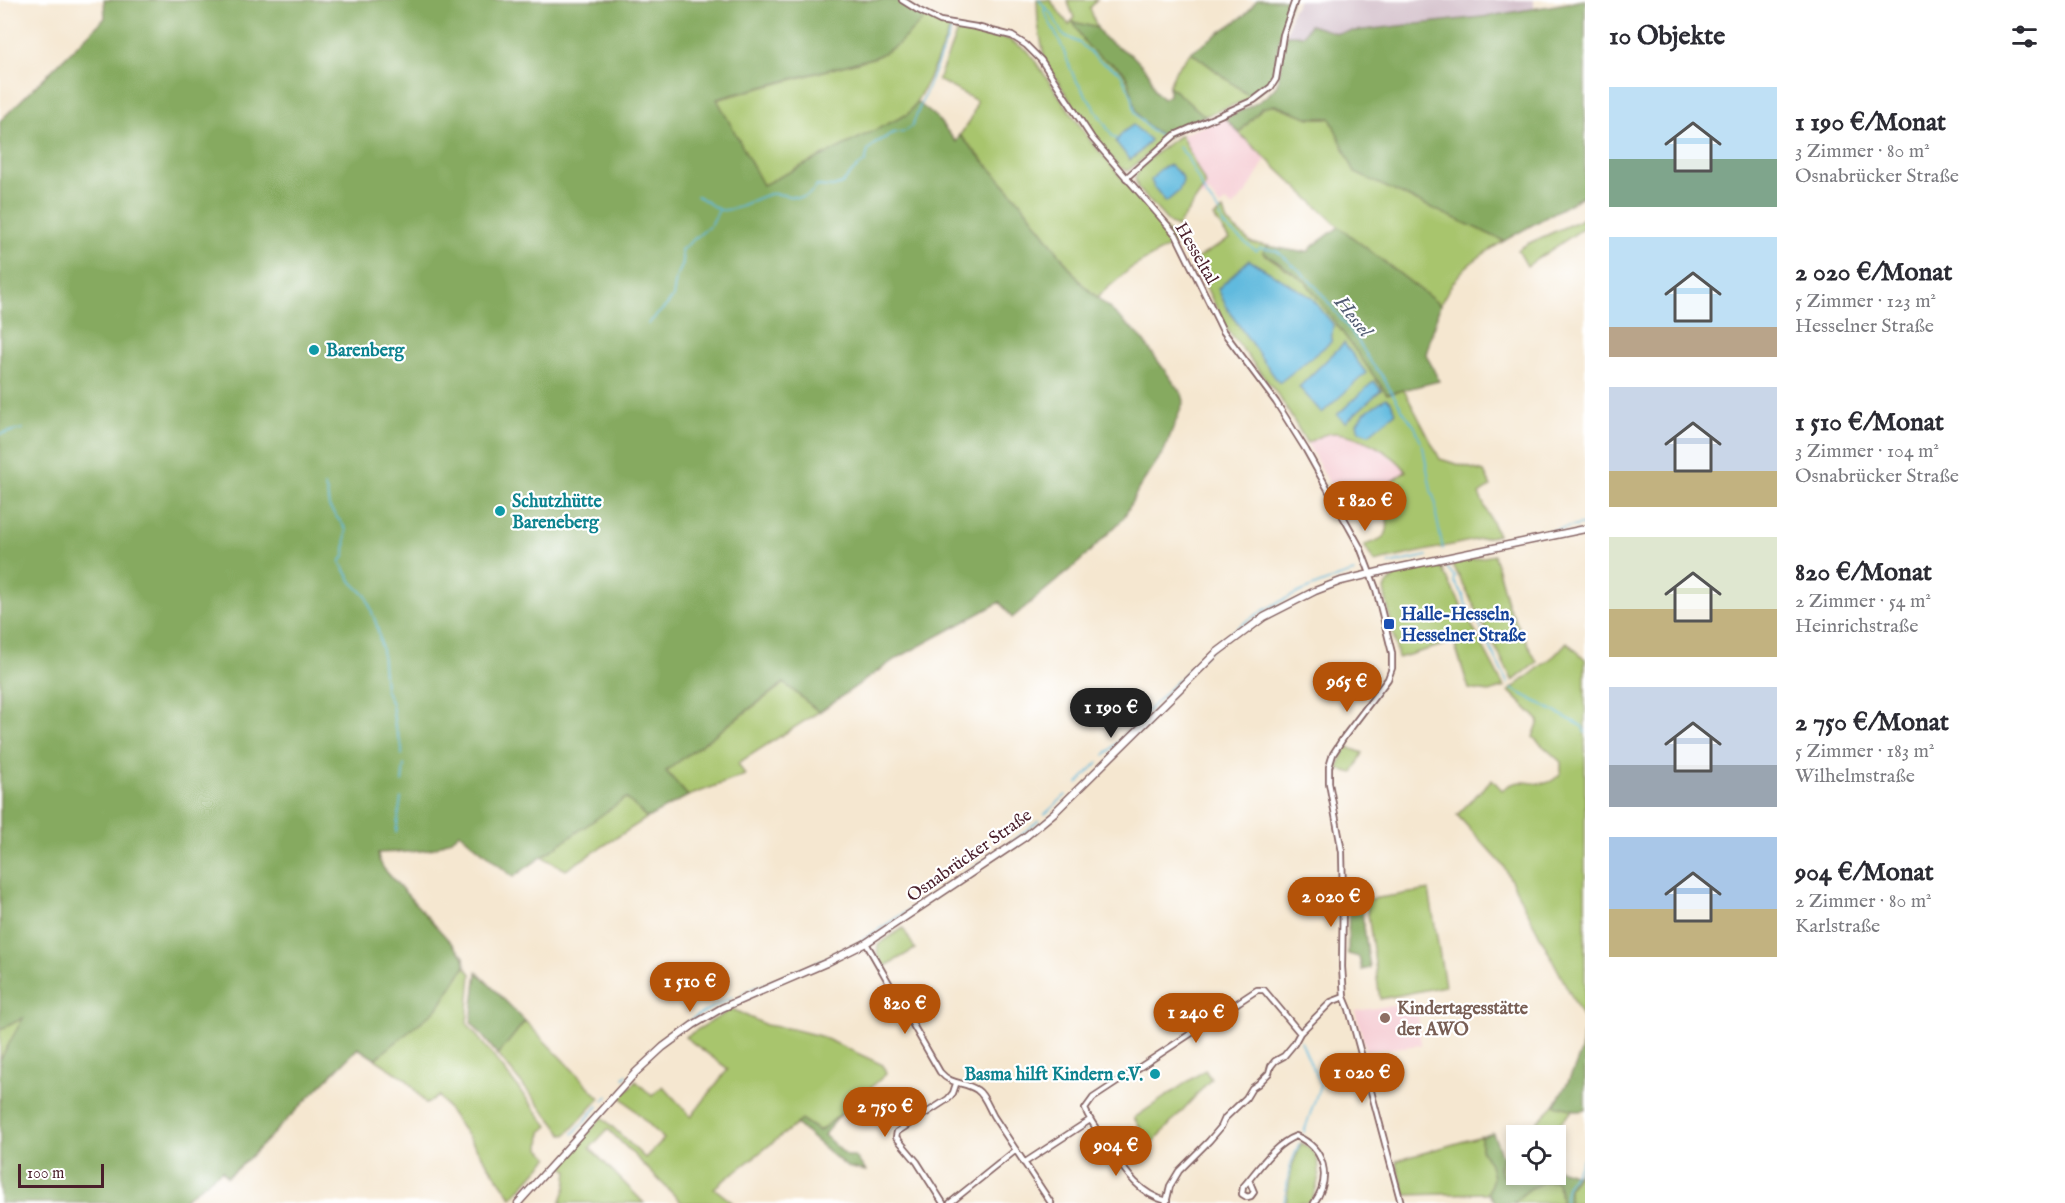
<!DOCTYPE html>
<html lang="de">
<head>
<meta charset="utf-8">
<style>
  body { margin:0; font-family:"IM FELL English",serif; background:#f2f2f3; color:#2b2b33; height:100vh; display:flex; flex-direction:column; font-size:22px; white-space:nowrap }
  * { box-sizing:border-box; margin:0 }
  p { font-size:20px; color:#7c7c81 }
  .icon { flex:none; width:33px; height:33px; fill:none; stroke:currentColor; stroke-width:2; stroke-linecap:round; stroke-linejoin:round }
  .map { position:relative; flex:1; overflow:hidden }
  .sheet { display:flex; flex-direction:column; background:#fff; width:480px }
  .sheet>* { flex:none }
  .tools { position:absolute; left:1506px; top:1125px; display:grid; gap:12px }
  .tools a { display:grid; place-items:center; width:60px; height:60px; border-radius:0px; background:#fff; box-shadow:0 3px 9px #0003; font-size:30px }
  .scale { position:absolute; left:18px; bottom:15px; width:86px; box-sizing:border-box; padding-left:6px; border:3px solid #4a1f2b; border-top:0; font-size:16px; line-height:21px; white-space:nowrap; color:#4a1f2b; -webkit-text-stroke:4px #fff; paint-order:stroke }
  .price { position:absolute; translate:-50% -51px; padding:0 14px; border-radius:21px; background:#b45309; color:#fff; font-size:20px; line-height:39px; filter:drop-shadow(0 2px 3px #0008) }
  .price::after { content:''; position:absolute; left:50%; top:36px; width:18px; height:14px; margin-left:-9px; background:inherit; clip-path:polygon(0 0,100% 0,50% 100%) }
  .price.current { background:#222; color:#fff }
  ul { padding:0; list-style:none }
  li { display:flex; align-items:center; gap:18px; height:150px; padding:0 24px }
  li span { display:grid; place-items:center; flex:none; width:168px; height:120px; border-radius:0px; color:#555 }
  li>.icon { margin-inline-start:auto }
  span .icon { width:72px; height:72px; fill:#fffc; stroke-width:1 }
  li b { font-size:26px }
  h2 { display:flex; justify-content:space-between; align-items:center; height:72px; padding:0 24px; font-size:26px }
  main { display:flex; flex:1; min-height:0 }
  .map>svg:first-child { display:block }
  .built { fill:#f6cfd5 }
  .industrial { fill:#d1bdc8 }
  .green { fill:#a8c56d; stroke:#79724c; stroke-width:1.5; fill-rule:evenodd }
  .forest { fill:#86aa60; stroke:#686446; stroke-width:1.5 }
  .water { fill:#61bade; stroke:#566c84; stroke-width:1.5 }
  .lines { fill:none; stroke-linecap:round; stroke-linejoin:round }
  .stream { stroke:#61bade; stroke-width:1.5 }
  .minor-casing { stroke:#866565; stroke-width:8 }
  .secondary-casing { stroke:#866565; stroke-width:9 }
  .minor { stroke:#fff; stroke-width:4.5 }
  .secondary { stroke:#fff; stroke-width:6 }
  .culture-dot { fill:#0f9aa8; stroke:#fff; stroke-width:2 }
  .transit-dot { fill:#1a4fb4; stroke:#fff; stroke-width:2 }
  .education-dot { fill:#8d6e63; stroke:#fff; stroke-width:2 }
  .labels { text-anchor:middle; stroke-width:4.5; stroke-linejoin:round; paint-order:stroke }
  .street-label { font-size:18px; fill:#4a1f2b; stroke:#fff }
  .culture-label { font-size:18px; font-weight:bold; fill:#0d838f; stroke:#fff; text-anchor:start }
  .transit-label { font-size:18px; font-weight:bold; fill:#164399; stroke:#fff; text-anchor:start }
  .education-label { font-size:18px; font-weight:bold; fill:#785e54; stroke:#fff; text-anchor:start }
  .water-label { font-size:20px; font-style:italic; fill:#535d73; stroke:#fff }
</style>
</head>
<body>
<main>
<div class="map">
<svg width="1585" height="1203" viewBox="0 0 1585 1203">
  <rect width="100%" height="100%" fill="#fff"/>
  <filter id="ink" filterUnits="userSpaceOnUse"><feTurbulence type="fractalNoise" baseFrequency=".0167" numOctaves="2"/><feDisplacementMap in="SourceGraphic" scale="12" xChannelSelector="R" yChannelSelector="G"/><feConvolveMatrix kernelMatrix="1 2 1 2 8 2 1 2 1" color-interpolation-filters="sRGB"/></filter>
  <filter id="wash" filterUnits="userSpaceOnUse"><feTurbulence type="fractalNoise" baseFrequency=".008" numOctaves="4" result="noise"/><feDisplacementMap in="SourceGraphic" scale="24" xChannelSelector="R" yChannelSelector="G"/><feGaussianBlur stdDeviation="1.35" result="paint"/><feColorMatrix in="noise" values="0 0 0 0 0 0 0 0 0 0 0 0 0 0 0 0 0 1.4 0 .05"/><feComposite in="paint" operator="in"/></filter>
  <g filter="url(#wash)">
    <rect width="100%" height="100%" fill="#f5e7d0"/>
    <path class="built" d="M 1225,118 L 1267,157 L 1247,192 L 1232,207 L 1225,202 L 1220,206 L 1209,192 L 1202,198 L 1200,194 L 1206,185 L 1181,135 Z
      M 1337,433 L 1371,443 L 1403,467 L 1407,471 L 1379,490 L 1380,493 L 1345,512 L 1307,443 L 1322,435 Z
      M 1417,1002 L 1421,1045 L 1366,1051 L 1355,1011 Z"/>
    <path class="industrial" d="M 1299,0 L 1534,0 L 1534,8 L 1490,16 L 1336,33 L 1310,25 L 1303,35 L 1286,35 L 1292,11 Z"/>
    <path class="green" d="M 1037,0 L 1050,0 L 1069,25 L 1074,18 L 1067,0 L 1097,0 L 1090,8 L 1097,28 L 1074,22 L 1102,58 L 1120,68 L 1124,73 L 1134,95 L 1136,107 L 1151,129 L 1167,138 L 1128,171 L 1120,168 L 1094,137 L 1045,62 L 1038,24 ZM 1120,137 L 1150,140 L 1138,154 L 1129,160 L 1117,139 Z
      M 926,17 L 939,24 L 951,27 C 938,57 927,88 908,114 L 763,186 L 716,100 L 876,57 L 896,46 Z
      M 958,29 L 1008,39 L 1028,51 L 1090,140 L 1171,236 L 1174,244 L 1131,268 L 1097,297 L 1081,283 L 1022,204 L 960,135 L 971,119 L 977,101 L 938,80 Z
      M 1191,52 L 1252,98 L 1205,116 L 1169,86 L 1176,70 Z
      M 1275,105 L 1310,118 L 1330,118 L 1356,173 L 1504,241 C 1470,262 1459,268 1440,305 L 1339,227 L 1239,133 L 1262,108 Z
      M 1181,135 L 1206,185 L 1177,227 L 1170,224 L 1138,188 L 1135,179 C 1138,165 1168,143 1181,135 ZM 1170,165 L 1182,176 L 1179,191 L 1166,201 L 1163,201 L 1160,169 Z
      M 1223,210 L 1227,222 L 1252,243 L 1268,246 L 1263,253 L 1306,282 L 1387,394 L 1404,390 L 1440,459 L 1484,472 L 1491,486 L 1479,494 L 1498,535 L 1374,562 L 1364,545 C 1370,543 1378,541 1383,537 C 1394,529 1382,501 1379,490 L 1406,471 C 1394,453 1359,435 1337,433 C 1326,432 1316,438 1307,443 L 1280,398 L 1227,329 L 1193,261 L 1229,239 L 1214,217 ZM 1374,382 L 1381,390 L 1345,422 L 1338,414 Z
      M 1585,218 L 1585,227 L 1527,266 L 1518,250 L 1527,244 Z
      M 1494,555 L 1508,606 L 1537,662 L 1513,681 L 1452,563 Z
      M 1440,565 L 1504,687 L 1489,692 L 1469,689 L 1454,642 L 1398,658 L 1384,589 L 1397,573 Z
      M 1567,642 L 1585,659 L 1585,1022 L 1503,865 L 1457,815 L 1492,779 L 1502,790 C 1527,770 1540,797 1561,773 L 1561,762 L 1533,737 L 1539,721 L 1509,691 L 1555,655 Z
      M 785,683 L 819,712 L 738,763 L 745,775 L 688,796 L 666,771 Z
      M 1347,747 L 1363,753 L 1353,773 L 1337,769 Z
      M 626,797 L 647,818 L 566,870 L 542,857 Z
      M 1429,890 L 1445,986 L 1380,999 L 1366,900 Z
      M 903,928 L 915,949 L 884,967 L 877,953 L 878,945 Z
      M 465,966 L 471,974 L 467,1023 L 548,1126 L 541,1132 L 540,1149 L 549,1157 L 512,1198 L 439,1096 L 426,1104 L 406,1079 L 375,1059 L 438,1008 Z
      M 732,1009 L 766,1025 L 792,1029 L 820,1036 L 883,1065 L 886,1074 L 841,1114 L 819,1131 L 802,1120 L 714,1188 L 733,1203 L 682,1203 L 608,1129 L 590,1148 L 644,1203 L 560,1203 L 566,1187 L 568,1171 L 560,1165 L 602,1117 L 645,1158 L 664,1139 L 621,1097 L 636,1081 L 652,1096 L 663,1086 L 691,1117 L 728,1069 L 685,1037 Z
      M 24,1017 L 3,1058 L 0,1060 L 0,1030 Z
      M 525,1021 L 600,1098 L 566,1135 L 563,1134 L 498,1055 Z
      M 1205,1070 L 1211,1079 L 1151,1145 L 1134,1118 Z
      M 1554,1105 L 1574,1109 L 1549,1135 L 1523,1136 Z
      M 1481,1136 L 1481,1149 L 1490,1164 L 1493,1178 L 1488,1193 L 1405,1195 L 1396,1161 Z
      M 1516,1142 L 1517,1175 L 1505,1181 C 1495,1161 1502,1157 1516,1142 Z
      M 1301,1143 C 1327,1155 1320,1183 1310,1203 L 1286,1203 L 1292,1167 Z
      M 1585,1163 L 1585,1203 L 1569,1203 L 1569,1188 Z
      M 1556,1181 L 1560,1191 L 1561,1203 L 1514,1203 C 1528,1188 1535,1182 1556,1181 Z"/>
    <path class="forest" d="M 104,0 L 905,0 L 903,4 L 926,17 L 896,46 L 876,57 L 717,99 L 763,185 L 908,114 L 917,102 L 937,118 L 956,142 L 960,135 L 1022,204 L 1081,283 L 1139,335 L 1182,394 L 1184,401 L 1164,451 L 1139,488 L 1123,519 L 1079,562 L 1012,618 L 1000,602 L 894,660 L 819,712 L 784,683 L 666,771 L 688,796 L 647,818 L 626,798 L 513,877 L 460,833 C 427,858 416,850 378,853 L 379,860 L 384,869 L 464,957 L 465,966 L 438,1008 L 375,1059 L 358,1048 L 246,1161 L 227,1177 L 222,1170 L 180,1203 L 0,1203 L 0,1060 L 23,1018 L 0,1030 L 0,121 L 105,18 Z
      M 1257,0 L 1291,0 L 1281,34 L 1271,81 L 1268,86 L 1252,98 L 1191,52 L 1245,15 Z
      M 1585,0 L 1585,195 L 1504,241 L 1355,173 L 1330,118 L 1310,118 L 1275,105 L 1262,108 L 1239,133 L 1225,118 C 1244,109 1265,102 1277,85 L 1286,35 L 1303,35 L 1310,25 L 1336,33 L 1490,16 Z
      M 1073,22 L 1097,28 L 1105,39 L 1133,56 L 1149,73 L 1155,91 L 1163,99 L 1169,95 L 1169,86 L 1205,116 L 1183,125 L 1167,138 C 1156,132 1144,125 1138,114 C 1131,101 1133,83 1122,70 C 1117,65 1108,62 1102,58 C 1087,49 1081,37 1073,22 Z
      M 1339,227 L 1440,305 L 1426,354 L 1439,381 L 1387,394 L 1306,282 L 1263,252 L 1268,246 L 1300,252 L 1309,251 L 1313,246 Z
      M 1349,898 L 1360,899 L 1370,968 L 1362,970 L 1359,957 L 1348,954 Z
      M 477,972 L 525,1021 L 498,1055 L 471,1022 Z
      M 1585,1032 L 1585,1110 L 1580,1111 L 1554,1105 C 1566,1088 1574,1071 1581,1051 C 1583,1044 1580,1038 1585,1032 Z
      M 841,1114 L 824,1135 L 847,1156 L 855,1156 L 866,1171 L 847,1167 L 796,1124 L 802,1120 L 819,1131 Z
      M 1493,1133 L 1502,1157 L 1499,1169 L 1505,1181 L 1517,1175 L 1556,1174 L 1556,1168 L 1576,1175 L 1569,1188 L 1569,1203 L 1561,1203 L 1560,1191 L 1556,1181 C 1537,1182 1527,1189 1514,1203 L 1496,1203 L 1488,1193 L 1493,1178 L 1490,1164 L 1481,1149 L 1481,1137 Z"/>
    <path class="water" d="M 1133,125 L 1150,140 L 1138,154 L 1130,160 L 1116,142 L 1122,133 Z
      M 1170,165 L 1182,176 L 1183,181 L 1179,191 L 1166,202 L 1154,187 L 1151,180 L 1160,169 Z
      M 1249,260 L 1311,297 L 1333,324 L 1331,342 L 1279,383 L 1228,310 L 1218,289 Z
      M 1344,343 L 1366,373 L 1322,413 L 1299,387 Z
      M 1374,381 L 1381,390 L 1346,422 L 1337,415 Z
      M 1386,398 L 1391,402 L 1395,413 L 1369,434 L 1359,431 L 1357,423 L 1364,413 Z"/>
    <g class="lines">
      <path class="stream" d="M 1039,0 L 1053,16 L 1062,34 L 1081,44 L 1098,60 L 1120,72 L 1132,96 L 1135,113 L 1150,130 L 1159,135
        M 1045,8 L 1044,11 L 1060,42 L 1074,77 L 1113,137 L 1117,139
        M 1179,147 L 1187,157 L 1206,195 L 1219,212 L 1224,226 L 1256,251 L 1260,248 L 1277,251 L 1300,271 L 1318,289 L 1358,341 L 1372,364 L 1381,374 L 1403,411 L 1415,427 L 1423,447 L 1431,490 L 1436,504 L 1436,515 L 1443,549
        M 697,196 C 705,199 714,209 721,210 C 733,212 757,197 770,194 C 780,192 792,199 803,197 C 810,196 812,191 817,186 L 833,187 L 842,184 L 854,170 L 865,162 L 868,151 L 876,143 L 893,133 L 906,131 L 912,126 L 951,30
        M 648,324 L 667,305 L 673,297 L 676,278 L 683,264 L 681,250 L 711,225 L 719,210
        M 0,434 L 22,429
        M 324,486 L 327,492 L 329,507 L 346,529 L 345,555 L 340,562 L 352,582 L 366,596 L 377,626 L 382,650 L 385,689 L 392,704 L 395,727 L 402,747 L 402,755
        M 1531,535 L 1585,524
        M 1446,563 L 1448,569 L 1455,577 L 1454,581 L 1463,595 L 1466,605 L 1478,622 L 1508,684
        M 1389,564 L 1427,556
        M 1512,689 L 1582,726 L 1585,733
        M 1105,755 C 1147,713 1187,667 1234,630 C 1269,604 1312,585 1354,572
        M 402,782 L 404,765
        M 1078,783 L 1098,762
        M 1045,814 L 1066,795
        M 396,833 L 401,798
        M 958,878 L 1008,845 L 1040,820
        M 861,941 L 951,883
        M 807,967 L 852,946
        M 770,982 L 801,969
        M 742,993 L 765,984
        M 664,1039 L 693,1018 L 732,997
        M 1301,1041 L 1320,1085 L 1304,1132
        M 624,1078 L 627,1075
        M 603,1101 L 608,1096
        M 573,1134 L 598,1106
        M 1284,1203 L 1290,1166 L 1299,1144
        M 1565,1203 C 1564,1177 1579,1174 1585,1153"/>
    </g>
  </g>
  <g filter="url(#ink)">
    <g class="lines">
      <g class="minor-casing">
        <path id="minor" d="M 902,0 L 918,10 L 940,21 L 976,27 L 1012,36 L 1026,45 L 1041,60 L 1092,138 L 1176,235 L 1223,331 L 1276,402 L 1306,450 L 1360,547 L 1376,589 L 1392,653 L 1392,668 L 1388,679 L 1344,737 L 1333,754 L 1329,767 L 1329,783 L 1342,852 L 1343,897 L 1342,967 L 1344,997 L 1349,1009 L 1401,1203
          M 1126,178 L 1175,135 L 1254,100 L 1271,87 L 1276,79 L 1283,35 L 1295,0
          M 866,943 L 940,1072 C 952,1086 964,1081 977,1090 C 985,1095 989,1109 994,1117 C 1013,1146 1032,1174 1051,1203
          M 1024,1163 L 1090,1120
          M 1249,1180 L 1254,1192 L 1251,1196 L 1247,1197 L 1242,1194 L 1243,1187 C 1258,1170 1274,1144 1296,1136 C 1325,1148 1332,1178 1314,1203
          M 1167,1201 C 1136,1194 1121,1164 1105,1141 C 1097,1130 1090,1121 1085,1109 L 1093,1098 L 1257,990 L 1264,990 L 1300,1033
          M 943,1203 L 917,1162 L 896,1137 L 897,1132 L 948,1099 L 953,1093 L 956,1084
          M 950,1203 L 1016,1150
          M 1166,1203 L 1170,1186 L 1179,1171 L 1209,1141 L 1221,1127 L 1225,1118 L 1246,1098 L 1252,1088 L 1258,1084 L 1269,1073 L 1271,1066 L 1275,1061 L 1284,1056 L 1294,1044 L 1300,1033 L 1331,1002 L 1344,997"/>
      </g>
      <g class="secondary-casing">
        <path id="secondary" d="M 518,1203 L 636,1072 L 663,1047 L 693,1025 L 722,1008 L 826,963 L 866,943 L 1025,837 L 1055,812 L 1216,653 L 1264,617 L 1315,591 L 1341,581 L 1387,570 L 1585,529"/>
      </g>
      <use href="#minor" class="minor"/>
      <use href="#secondary" class="secondary"/>
    </g>
  </g>
  <g class="culture-dot">
    <circle cx="314" cy="350" r="6"/>
    <circle cx="500" cy="511" r="6"/>
    <circle cx="1155" cy="1074" r="6"/>
  </g>
  <rect class="transit-dot" x="1383" y="618" width="12" height="12" rx="3"/>
  <circle class="education-dot" cx="1385" cy="1018" r="6"/>
  <g class="labels">
    <g class="street-label">
      <text transform="translate(1197 253) rotate(60)" y="6">Hesseltal</text>
      <text transform="translate(969 855) rotate(-35)" y="6">Osnabrücker Straße</text>
    </g>
    <g class="culture-label">
      <text x="326" y="356">Barenberg</text>
      <text x="512" y="507">Schutzhütte<tspan x="512" dy="21">Bareneberg</tspan></text>
      <text x="1143" y="1080" text-anchor="end">Basma hilft Kindern e.V.</text>
    </g>
    <g class="transit-label">
      <text x="1401" y="620">Halle-Hesseln,<tspan x="1401" dy="21">Hesselner Straße</tspan></text>
    </g>
    <g class="education-label">
      <text x="1397" y="1014">Kindertagesstätte<tspan x="1397" dy="21">der AWO</tspan></text>
    </g>
    <g class="water-label">
      <text transform="translate(1354 316) rotate(51)" y="7">Hessel</text>
    </g>
  </g>
</svg>
<div class="tools">
<a><svg class="icon" aria-label="locate" viewBox="0 0 24 24"><circle cx="12" cy="12" r="6"/><path d="M12 2v4M12 18v4M2 12h4M18 12h4"/></svg></a>
</div>
<div class="scale">100 m</div>
<b class="price" style="left:1365px;top:532px">1 820 €</b>
<b class="price" style="left:1347px;top:713px">965 €</b>
<b class="price current" style="left:1111px;top:739px">1 190 €</b>
<b class="price" style="left:1331px;top:928px">2 020 €</b>
<b class="price" style="left:690px;top:1013px">1 510 €</b>
<b class="price" style="left:905px;top:1035px">820 €</b>
<b class="price" style="left:1196px;top:1044px">1 240 €</b>
<b class="price" style="left:1362px;top:1104px">1 020 €</b>
<b class="price" style="left:885px;top:1138px">2 750 €</b>
<b class="price" style="left:1116px;top:1177px">904 €</b>
</div>
<section class="sheet">
<h2>10 Objekte<svg class="icon" aria-label="filters" viewBox="0 0 24 24"><path d="M4 7h16M4 17h16"/><circle cx="9" cy="7" r="2"/><circle cx="15" cy="17" r="2"/></svg></h2>
<ul>
<li><span style="background:linear-gradient(#bfe0f5 60%,#7fa58c 0)"><svg class="icon" aria-label="home" viewBox="0 0 24 24"><path d="M3 11l9-7 9 7M6 9v11h12V9"/></svg></span><div><b>1 190 €/Monat</b><p>3 Zimmer · 80 m²</p><p>Osnabrücker Straße</p></div></li>
<li><span style="background:linear-gradient(#bfe0f5 75%,#b9a48a 0)"><svg class="icon" aria-label="home" viewBox="0 0 24 24"><path d="M3 11l9-7 9 7M6 9v11h12V9"/></svg></span><div><b>2 020 €/Monat</b><p>5 Zimmer · 123 m²</p><p>Hesselner Straße</p></div></li>
<li><span style="background:linear-gradient(#c9d6e8 70%,#c2b280 0)"><svg class="icon" aria-label="home" viewBox="0 0 24 24"><path d="M3 11l9-7 9 7M6 9v11h12V9"/></svg></span><div><b>1 510 €/Monat</b><p>3 Zimmer · 104 m²</p><p>Osnabrücker Straße</p></div></li>
<li><span style="background:linear-gradient(#dfe7d0 60%,#c2b280 0)"><svg class="icon" aria-label="home" viewBox="0 0 24 24"><path d="M3 11l9-7 9 7M6 9v11h12V9"/></svg></span><div><b>820 €/Monat</b><p>2 Zimmer · 54 m²</p><p>Heinrichstraße</p></div></li>
<li><span style="background:linear-gradient(#c9d6e8 65%,#9aa5b1 0)"><svg class="icon" aria-label="home" viewBox="0 0 24 24"><path d="M3 11l9-7 9 7M6 9v11h12V9"/></svg></span><div><b>2 750 €/Monat</b><p>5 Zimmer · 183 m²</p><p>Wilhelmstraße</p></div></li>
<li><span style="background:linear-gradient(#a9c7e8 60%,#c2b280 0)"><svg class="icon" aria-label="home" viewBox="0 0 24 24"><path d="M3 11l9-7 9 7M6 9v11h12V9"/></svg></span><div><b>904 €/Monat</b><p>2 Zimmer · 80 m²</p><p>Karlstraße</p></div></li>
</ul>
</section>
</main>
</body>
</html>
